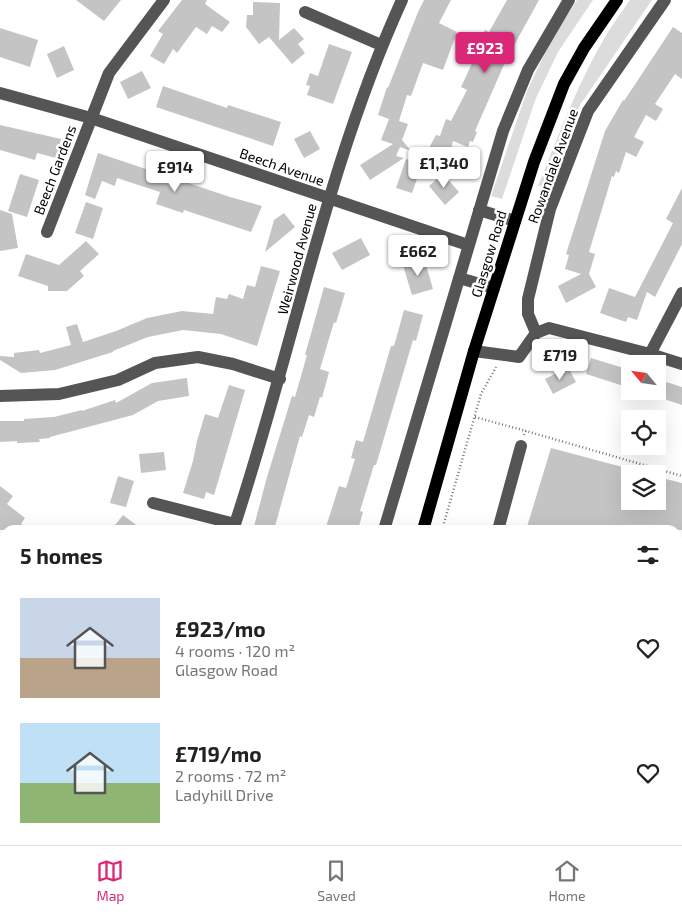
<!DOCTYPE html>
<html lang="en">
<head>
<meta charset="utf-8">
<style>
  body { margin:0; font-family:"Exo 2",sans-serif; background:#f6f6f6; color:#222; height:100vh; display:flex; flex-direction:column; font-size:19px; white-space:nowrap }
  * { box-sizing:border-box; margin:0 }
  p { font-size:16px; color:#767676 }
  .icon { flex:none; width:28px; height:28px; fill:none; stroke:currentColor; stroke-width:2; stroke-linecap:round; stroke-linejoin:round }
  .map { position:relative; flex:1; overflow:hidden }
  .drawer { position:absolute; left:0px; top:525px; width:682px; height:320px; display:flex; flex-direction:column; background:#fff; border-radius:15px 15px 0 0; box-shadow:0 5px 20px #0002 }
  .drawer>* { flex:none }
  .needle { width:32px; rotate:299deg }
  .buttons { position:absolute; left:621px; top:355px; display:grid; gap:10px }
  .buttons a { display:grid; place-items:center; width:45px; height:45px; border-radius:0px; background:#fff; box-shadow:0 5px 20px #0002; font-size:25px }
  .price { position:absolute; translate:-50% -42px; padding:0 11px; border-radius:5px; background:#fff; color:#222; font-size:16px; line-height:32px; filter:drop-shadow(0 1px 2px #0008) }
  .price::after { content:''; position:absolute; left:50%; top:30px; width:15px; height:11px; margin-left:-8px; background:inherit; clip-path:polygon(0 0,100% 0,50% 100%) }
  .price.on { background:#db2777; color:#fff }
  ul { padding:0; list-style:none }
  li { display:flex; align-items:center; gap:15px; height:125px; padding:0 20px }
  li span { display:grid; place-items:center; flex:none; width:140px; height:100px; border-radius:0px; color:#555 }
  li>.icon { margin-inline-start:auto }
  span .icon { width:60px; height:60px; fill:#fffc; stroke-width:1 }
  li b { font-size:21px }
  h2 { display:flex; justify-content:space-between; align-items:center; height:60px; padding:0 20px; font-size:21px }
  .dock { display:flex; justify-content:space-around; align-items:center; height:70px; border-top:1px solid #e0e0e0; background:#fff; font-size:14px; color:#767676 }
  .dock a { display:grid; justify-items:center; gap:2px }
  .dock .on { color:#db2777 }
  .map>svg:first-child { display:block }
  .green { fill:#dcdcdc }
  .building { fill:#c4c4c4 }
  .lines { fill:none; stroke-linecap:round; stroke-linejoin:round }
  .path { stroke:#777; stroke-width:2.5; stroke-dasharray:1 2.5; stroke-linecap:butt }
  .minor { stroke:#555; stroke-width:12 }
  .major { stroke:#000; stroke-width:12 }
  .labels { text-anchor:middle; stroke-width:5; stroke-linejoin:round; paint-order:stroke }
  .street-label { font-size:14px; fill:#000; stroke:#fff }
</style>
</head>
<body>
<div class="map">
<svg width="682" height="845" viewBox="0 0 682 845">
  <rect width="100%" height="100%" fill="#fff"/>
  <path class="green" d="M 577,0 L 593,0 L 558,52 L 536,98 L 502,199 L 491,196 L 527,91 L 553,36 Z
    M 630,0 L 652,0 L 580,105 L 567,132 L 550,188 L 538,186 C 559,134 579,80 608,32 C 615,21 623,10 630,0 Z"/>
  <path class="building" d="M 76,0 L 121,0 L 104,21 Z
    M 182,0 L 207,0 L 205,4 L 230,22 L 222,32 L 212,26 L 207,34 L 196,27 L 177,53 L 173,49 L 164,64 L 150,56 L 163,34 L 158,31 Z
    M 424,0 L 451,0 L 439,23 L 457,32 L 443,70 L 423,63 L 411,96 L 407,95 L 399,121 L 408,124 L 402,140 L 411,151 L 400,147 L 396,156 L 404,158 L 370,180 L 360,165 L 393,144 L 381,140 L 389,119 L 378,115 L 387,87 L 388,88 L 418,12 Z
    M 507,0 L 539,0 L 506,60 L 475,131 L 477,132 L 473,142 L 470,141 L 468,147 L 453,141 L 450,153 L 429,148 L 436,135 L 440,136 L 446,119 L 451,121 L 467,90 L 461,87 L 475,57 L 472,55 L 485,30 L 489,32 Z
    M 253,2 L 280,3 L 279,40 L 294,28 L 304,39 L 298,44 L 305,53 L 292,64 L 269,37 L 259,44 L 246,27 L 247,15 L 253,15 Z
    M 673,27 L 682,33 L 682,79 L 675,74 L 655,104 L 663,109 L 656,121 L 646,115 L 634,137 L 644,142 L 636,157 L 626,152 L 619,173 L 616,171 L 614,177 L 612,176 L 589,252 L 595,254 L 589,274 L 596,287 L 566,303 L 558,286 L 581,274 L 565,269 L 569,255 L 566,254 L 605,131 L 623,100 L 624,101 Z
    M 0,28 L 38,40 L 30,67 L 0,57 Z
    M 329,44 L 352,52 L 333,104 L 307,95 L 310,86 L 306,85 L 310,73 L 318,76 Z
    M 64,46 L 74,70 L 57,78 L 47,54 Z
    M 142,71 L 151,88 L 128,99 L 120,82 Z
    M 163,86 L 227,108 L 228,105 L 281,122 L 273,146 L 156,107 Z
    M 0,125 L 61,139 L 56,158 L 37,153 L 35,160 L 0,150 Z
    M 310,131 L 320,149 L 304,158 L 294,139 Z
    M 98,153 L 230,197 L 262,206 L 251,232 L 184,210 L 183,213 L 156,204 L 160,192 L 117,178 L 115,186 L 102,181 L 95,199 L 85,195 Z
    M 406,159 L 422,164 L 412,193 L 396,188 Z
    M 20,174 L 39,180 L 27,217 L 8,211 Z
    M 443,174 L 459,192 L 445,205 L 429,186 Z
    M 682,188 L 682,244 L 655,297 L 647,292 L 637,320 L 628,317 L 626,322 L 600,313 L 609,288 L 635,297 L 673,223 L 666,219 Z
    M 86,202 L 103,208 L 93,239 L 75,233 Z
    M 0,210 L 12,214 L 18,248 L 0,251 Z
    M 284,213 L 295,227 L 265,252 L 274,220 Z
    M 361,238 L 370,255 L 342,270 L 332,253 Z
    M 86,241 L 99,254 L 80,271 L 84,276 L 67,291 L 48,291 L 48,286 L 18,276 L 26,254 L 59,265 Z
    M 424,258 L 433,289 L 412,295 L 403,265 Z
    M 261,266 L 280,271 L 257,346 L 221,334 L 183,330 L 148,337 L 113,351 L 113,352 L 55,370 L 21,373 L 0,360 L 0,356 L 14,357 L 14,353 L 39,350 L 40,353 L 71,345 L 66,327 L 77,324 L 83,342 L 116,331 L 147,318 L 182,311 L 213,314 L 216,297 L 227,299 L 229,294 L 243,299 L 247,285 L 255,287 Z
    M 324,287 L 345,293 L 336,323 L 334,322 L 320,369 L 329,372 L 322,398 L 320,397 L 314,417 L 309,415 L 302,437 L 300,436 L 274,530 L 253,530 L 267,477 L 292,396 L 295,397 L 307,355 L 305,355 Z
    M 404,310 L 423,315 L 416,341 L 413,340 L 376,465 L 374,465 L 360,511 L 363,512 L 358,530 L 325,530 L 339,486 L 346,488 L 355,459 L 351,458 L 356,440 L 363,442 L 391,346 L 394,346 Z
    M 591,358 L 630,370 L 630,388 L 586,374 Z
    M 568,367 L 576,382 L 553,394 L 545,379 Z
    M 187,378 L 189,396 L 158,401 L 133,415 L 50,437 L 50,438 L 39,439 L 40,442 L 17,443 L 17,441 L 0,442 L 0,421 L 24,421 L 24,419 L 54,417 L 82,410 L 82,411 L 115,400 L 116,403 L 152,383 Z
    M 666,382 L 682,387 L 682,405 L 661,398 Z
    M 229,385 L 245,390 L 214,495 L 206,492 L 204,499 L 183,493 L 193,461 L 197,441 L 205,414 L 218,418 Z
    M 551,448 L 630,469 L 630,501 L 658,501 L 658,477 L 682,483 L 682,530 L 526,530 Z
    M 164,452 L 166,470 L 141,473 L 139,454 Z
    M 118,476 L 134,481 L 126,507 L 110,503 Z
    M 0,486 L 13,496 L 7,504 L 25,518 L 21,524 L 29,530 L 0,530 Z
    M 123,515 L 143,530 L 111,530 Z"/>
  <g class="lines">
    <path class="path" d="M 475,417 L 526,431
      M 524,435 L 526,431 L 682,476
      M 442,530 L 481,394 L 496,367
      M 528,840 L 539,845"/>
    <path class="minor" d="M 305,12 L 381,45
      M 0,93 L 91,118 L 468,245
      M 479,210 L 515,221
      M 47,232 L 109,73 L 164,0
      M 459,278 L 494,288
      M 536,333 L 528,314 L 528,299 L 550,209 L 588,111 L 665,0
      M 474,351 L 519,357 L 536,333 L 549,328 L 650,354 L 682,364
      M 650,354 L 682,293
      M 0,396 L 59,394 L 118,380 L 155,363 L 198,357 L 233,364 L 280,379
      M 153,503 L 235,524
      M 233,530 C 292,354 325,169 402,0
      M 384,530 L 503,131 L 528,70 L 569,0
      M 498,530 L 521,446
      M 0,567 L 5,570
      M 0,792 L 5,794
      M 678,800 L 682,784
      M 678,827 L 682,828
      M 385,840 L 398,845
      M 118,845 L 120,840
      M 292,845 L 293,840"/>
    <path class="major" d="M 423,530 L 474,351 L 534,162 L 564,84 L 584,48 L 617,0
      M 333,845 L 334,840"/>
  </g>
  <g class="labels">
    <g class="street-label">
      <text transform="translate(553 166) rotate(-70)" y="5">Rowandale Avenue</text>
      <text transform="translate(282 167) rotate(19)" y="5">Beech Avenue</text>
      <text transform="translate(55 170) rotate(-69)" y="5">Beech Gardens</text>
      <text transform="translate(489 254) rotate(-73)" y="5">Glasgow Road</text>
      <text transform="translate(297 259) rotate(-75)" y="5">Weirwood Avenue</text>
    </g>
  </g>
</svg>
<div class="buttons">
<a><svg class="needle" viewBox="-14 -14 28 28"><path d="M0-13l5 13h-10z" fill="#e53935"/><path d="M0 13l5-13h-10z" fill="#767676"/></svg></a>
<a><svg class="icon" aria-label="locate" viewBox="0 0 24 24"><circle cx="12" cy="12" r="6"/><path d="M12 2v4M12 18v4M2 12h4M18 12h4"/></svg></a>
<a><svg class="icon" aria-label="layers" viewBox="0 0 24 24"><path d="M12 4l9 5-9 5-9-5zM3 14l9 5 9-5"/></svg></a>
</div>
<b class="price on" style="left:485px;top:74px">£923</b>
<b class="price" style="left:444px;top:189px">£1,340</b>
<b class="price" style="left:175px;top:193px">£914</b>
<b class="price" style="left:418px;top:277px">£662</b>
<b class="price" style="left:560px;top:381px">£719</b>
<section class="drawer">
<h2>5 homes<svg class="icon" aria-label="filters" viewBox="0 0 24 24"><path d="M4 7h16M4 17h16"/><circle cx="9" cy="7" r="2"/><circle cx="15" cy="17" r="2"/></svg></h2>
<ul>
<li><span style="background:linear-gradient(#c9d6e8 60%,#b9a48a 0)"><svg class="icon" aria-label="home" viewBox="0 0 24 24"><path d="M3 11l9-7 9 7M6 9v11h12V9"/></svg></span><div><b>£923/mo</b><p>4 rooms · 120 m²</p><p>Glasgow Road</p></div><svg class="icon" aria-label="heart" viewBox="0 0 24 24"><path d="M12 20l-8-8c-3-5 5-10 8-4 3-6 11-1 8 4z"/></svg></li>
<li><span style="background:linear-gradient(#bfe0f5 60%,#8fb573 0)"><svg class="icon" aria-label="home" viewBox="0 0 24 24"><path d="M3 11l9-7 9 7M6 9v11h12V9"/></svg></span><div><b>£719/mo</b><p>2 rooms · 72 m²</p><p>Ladyhill Drive</p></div><svg class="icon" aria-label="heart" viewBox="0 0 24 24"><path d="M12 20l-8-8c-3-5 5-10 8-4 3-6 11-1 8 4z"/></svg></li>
</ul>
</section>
</div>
<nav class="dock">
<a class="on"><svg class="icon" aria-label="map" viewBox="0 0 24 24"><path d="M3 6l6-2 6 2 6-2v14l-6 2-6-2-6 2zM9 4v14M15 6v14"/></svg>Map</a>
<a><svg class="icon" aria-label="saved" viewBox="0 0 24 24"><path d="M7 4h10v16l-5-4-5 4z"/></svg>Saved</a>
<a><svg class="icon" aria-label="home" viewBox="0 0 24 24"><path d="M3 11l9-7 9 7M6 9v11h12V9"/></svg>Home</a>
</nav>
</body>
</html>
